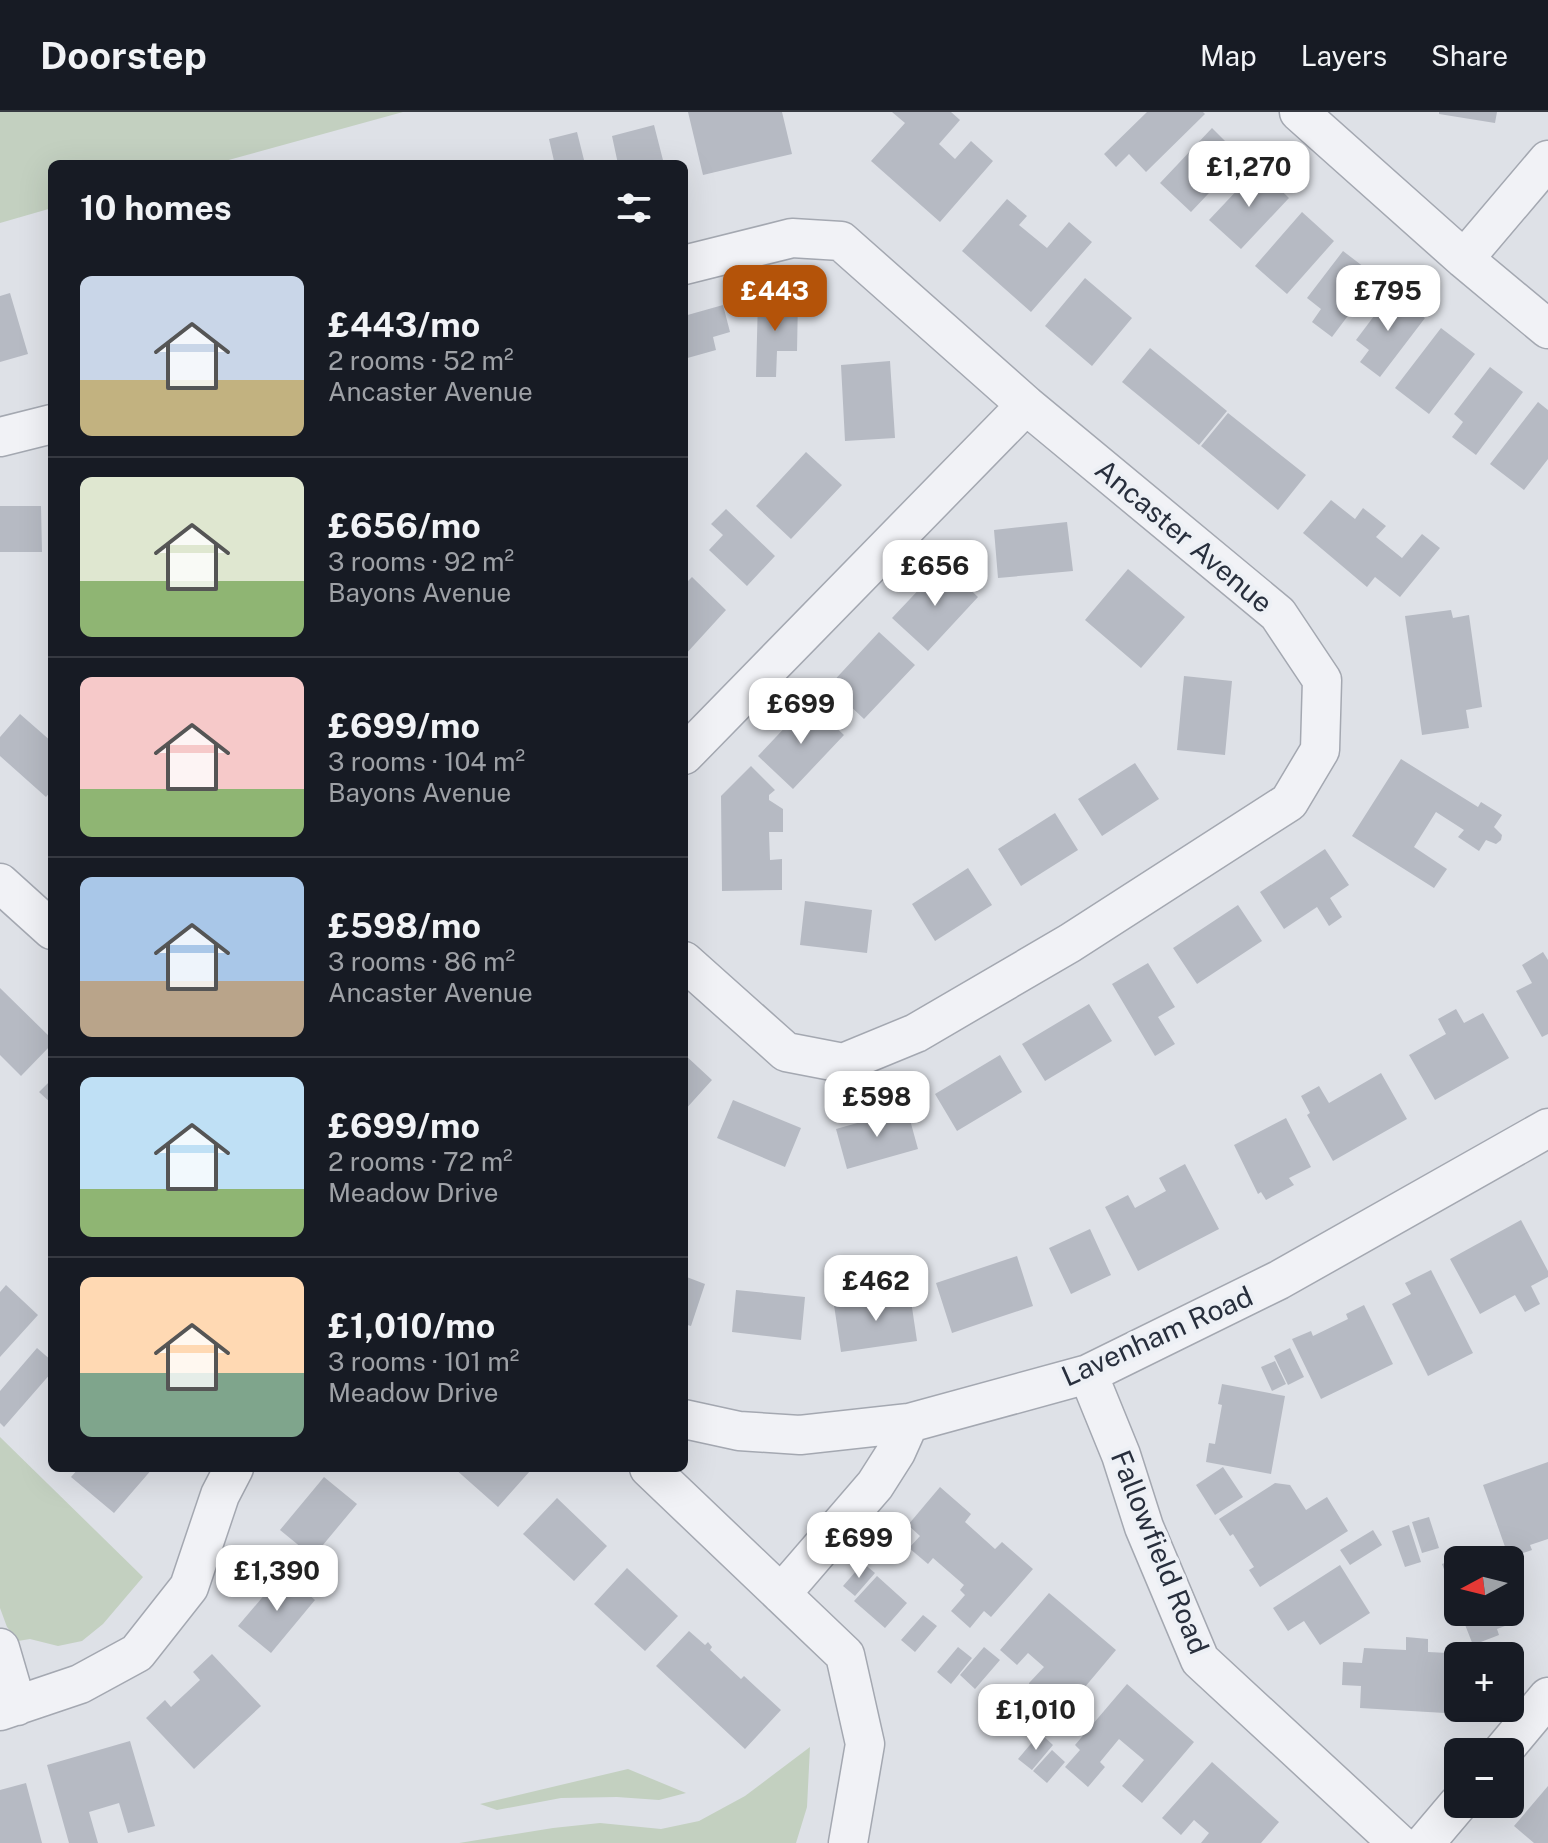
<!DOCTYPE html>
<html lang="en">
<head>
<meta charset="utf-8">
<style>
  body { margin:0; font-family:"Public Sans",sans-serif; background:#20242c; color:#f1f3f6; height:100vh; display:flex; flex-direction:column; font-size:30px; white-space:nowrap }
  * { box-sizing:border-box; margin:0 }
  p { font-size:26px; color:#9ea1a6 }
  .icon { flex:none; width:44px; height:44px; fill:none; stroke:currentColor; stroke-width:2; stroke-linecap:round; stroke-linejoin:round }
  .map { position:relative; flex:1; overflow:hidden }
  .drawer { position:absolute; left:48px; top:48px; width:640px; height:1312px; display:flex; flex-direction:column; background:#171b24; border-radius:12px; box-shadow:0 8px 32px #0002 }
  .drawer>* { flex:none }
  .needle { width:52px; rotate:263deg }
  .buttons { position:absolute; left:1444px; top:1434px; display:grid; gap:16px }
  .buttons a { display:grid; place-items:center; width:80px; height:80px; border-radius:12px; background:#171b24; box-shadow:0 8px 32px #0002; font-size:40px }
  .price { position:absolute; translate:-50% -68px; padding:0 18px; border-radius:16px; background:#fff; color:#222; font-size:26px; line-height:52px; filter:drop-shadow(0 2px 4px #0008) }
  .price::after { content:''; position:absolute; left:50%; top:48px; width:24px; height:18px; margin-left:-12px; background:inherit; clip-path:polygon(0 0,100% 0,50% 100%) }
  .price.selected { background:#b45309; color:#fff }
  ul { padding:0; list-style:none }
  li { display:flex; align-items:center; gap:24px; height:200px; padding:0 32px }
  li+li { border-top:2px solid #363941 }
  li span { display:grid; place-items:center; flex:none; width:224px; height:160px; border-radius:12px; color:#555 }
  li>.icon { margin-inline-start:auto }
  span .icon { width:96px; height:96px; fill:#fffc; stroke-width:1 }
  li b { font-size:34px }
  h2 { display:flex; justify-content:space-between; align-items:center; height:96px; padding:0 32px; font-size:34px }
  header { display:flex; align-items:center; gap:48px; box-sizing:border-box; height:112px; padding:0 40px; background:#171b24; border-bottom:2px solid #363941 }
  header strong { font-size:38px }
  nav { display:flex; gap:44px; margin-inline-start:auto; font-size:28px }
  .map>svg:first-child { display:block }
  .green { fill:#c3d0c0 }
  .building { fill:#b6bac3 }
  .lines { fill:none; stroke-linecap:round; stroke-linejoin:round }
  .minor-casing { stroke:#a4a8b1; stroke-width:41 }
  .minor { stroke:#f1f2f6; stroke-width:38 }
  .labels { text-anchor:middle; stroke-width:8; stroke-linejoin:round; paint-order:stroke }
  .street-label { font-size:28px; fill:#282f3d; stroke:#edf0f5 }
</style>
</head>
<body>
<header>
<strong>Doorstep</strong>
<nav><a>Map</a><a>Layers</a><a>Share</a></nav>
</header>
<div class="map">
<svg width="1548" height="1731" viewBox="0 0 1548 1731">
  <rect width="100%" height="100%" fill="#dee1e7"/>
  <path class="green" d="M 0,0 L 403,0 L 214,52 L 52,52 L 52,96 L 0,111 Z
    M 0,1325 L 143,1465 L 103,1512 L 82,1529 L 58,1534 L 30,1527 L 18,1529 L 7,1515 L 0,1496 Z
    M 810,1635 L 807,1695 L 796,1731 L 459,1731 L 553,1716 L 600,1711 L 661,1717 L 699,1709 L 745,1684 Z
    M 628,1657 L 686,1681 L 659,1688 L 617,1685 L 561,1686 L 497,1698 L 480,1692 Z"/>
  <path class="building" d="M 688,0 L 782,0 L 792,42 L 703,63 Z
    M 892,0 L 951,0 L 960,8 L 939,32 L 955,47 L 971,29 L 993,49 L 940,110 L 871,49 L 905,11 Z
    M 1147,0 L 1203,0 L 1205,2 L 1146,60 L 1129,42 L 1116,55 L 1104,42 Z
    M 1439,0 L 1497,0 L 1495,11 L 1439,2 Z
    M 654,13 L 664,52 L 618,52 L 612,24 Z
    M 1212,16 L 1242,46 L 1191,100 L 1160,71 Z
    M 577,20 L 585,52 L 545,52 L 554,49 L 549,27 Z
    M 1258,56 L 1289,86 L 1241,137 L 1209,108 Z
    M 1007,87 L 1027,104 L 1019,113 L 1047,136 L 1069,110 L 1092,130 L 1031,200 L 962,139 Z
    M 1302,100 L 1334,129 L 1287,182 L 1255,154 Z
    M 1343,139 L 1377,165 L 1332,225 L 1312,210 L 1321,197 L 1307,186 Z
    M 1085,166 L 1132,206 L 1092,254 L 1045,214 Z
    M 1392,180 L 1425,206 L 1380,265 L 1360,250 L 1369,238 L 1356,228 Z
    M 10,181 L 28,242 L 0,250 L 0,184 Z
    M 758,186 L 798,187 L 797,239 L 777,239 L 776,265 L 756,265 Z
    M 723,193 L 730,220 L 713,225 L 716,238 L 684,247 L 684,204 Z
    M 1441,216 L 1475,242 L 1429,302 L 1395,276 Z
    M 1150,236 L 1227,299 L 1199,333 L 1122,270 Z
    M 890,249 L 895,326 L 845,329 L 841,253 Z
    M 1490,255 L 1523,280 L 1476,343 L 1452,325 L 1463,310 L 1454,302 Z
    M 1538,290 L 1548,298 L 1548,347 L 1524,378 L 1490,352 Z
    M 1228,301 L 1306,363 L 1278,398 L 1201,334 Z
    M 806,340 L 842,373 L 791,427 L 756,394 Z
    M 1331,388 L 1355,407 L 1363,396 L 1386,414 L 1376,425 L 1402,446 L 1422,422 L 1440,436 L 1400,485 L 1375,465 L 1367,475 L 1303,421 Z
    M 0,394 L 41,394 L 42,440 L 0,440 Z
    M 726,397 L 775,444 L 747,474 L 709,438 L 723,423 L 711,412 Z
    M 1067,410 L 1073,459 L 998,466 L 994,418 Z
    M 943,452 L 978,485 L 928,539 L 892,506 Z
    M 1128,457 L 1185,505 L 1141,556 L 1085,508 Z
    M 692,465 L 726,498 L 684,544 L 684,473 Z
    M 1451,498 L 1453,506 L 1469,503 L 1482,595 L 1466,598 L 1469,616 L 1422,623 L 1405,504 Z
    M 879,520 L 915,553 L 864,607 L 829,574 Z
    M 1184,564 L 1232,569 L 1225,643 L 1177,638 Z
    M 809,590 L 844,623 L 793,677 L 758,644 Z
    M 20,602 L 52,630 L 52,678 L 46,685 L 0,644 L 0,625 Z
    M 1401,647 L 1478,695 L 1481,690 L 1502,703 L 1494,715 L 1502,723 L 1501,728 L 1496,732 L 1486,728 L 1479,739 L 1458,725 L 1464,718 L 1436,700 L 1414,735 L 1447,757 L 1434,776 L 1352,724 Z
    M 1135,651 L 1159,687 L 1102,724 L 1078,687 Z
    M 751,654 L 775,678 L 769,683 L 769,688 L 783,697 L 783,720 L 769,720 L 770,748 L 782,747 L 782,778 L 722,779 L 721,684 Z
    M 1055,701 L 1078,738 L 1021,774 L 998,737 Z
    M 1325,737 L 1349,773 L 1330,786 L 1342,805 L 1329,814 L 1317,795 L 1284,817 L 1260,780 Z
    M 968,756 L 992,793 L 935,829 L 912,792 Z
    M 805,789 L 872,798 L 867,841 L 800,833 Z
    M 1238,793 L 1262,829 L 1197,872 L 1173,836 Z
    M 1543,840 L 1548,848 L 1548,922 L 1542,925 L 1516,879 L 1532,871 L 1522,853 Z
    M 1148,851 L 1175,895 L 1158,905 L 1175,932 L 1155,944 L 1112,872 Z
    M 0,876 L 52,927 L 52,932 L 21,964 L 0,943 Z
    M 1089,892 L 1112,929 L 1045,969 L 1022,932 Z
    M 1456,897 L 1464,911 L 1483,901 L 1509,946 L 1435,988 L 1409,943 L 1446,922 L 1438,907 Z
    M 684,942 L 712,968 L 684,999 Z
    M 1000,943 L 1022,980 L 957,1019 L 935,982 Z
    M 1381,961 L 1407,1007 L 1333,1049 L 1307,1003 L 1310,1001 L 1301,984 L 1319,974 L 1329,991 Z
    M 52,967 L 52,992 L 39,980 Z
    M 733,988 L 801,1016 L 785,1055 L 717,1026 Z
    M 907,997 L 918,1037 L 847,1057 L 836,1017 Z
    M 1286,1006 L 1311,1055 L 1289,1066 L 1294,1073 L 1266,1088 L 1261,1080 L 1258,1082 L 1234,1033 Z
    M 1185,1052 L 1219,1117 L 1138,1159 L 1105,1095 L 1128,1083 L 1135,1096 L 1166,1079 L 1159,1066 Z
    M 1521,1108 L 1548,1159 L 1548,1165 L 1531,1174 L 1540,1192 L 1525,1200 L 1515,1183 L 1480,1202 L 1450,1147 Z
    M 1090,1117 L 1111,1163 L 1071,1182 L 1049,1136 Z
    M 1017,1144 L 1033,1194 L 952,1221 L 936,1171 Z
    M 1431,1158 L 1473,1241 L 1428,1264 L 1392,1192 L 1411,1182 L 1405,1171 Z
    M 684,1164 L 705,1172 L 691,1214 L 684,1212 Z
    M 6,1173 L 38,1203 L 0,1245 L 0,1180 Z
    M 736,1178 L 805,1185 L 801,1228 L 732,1220 Z
    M 910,1182 L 917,1229 L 841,1240 L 834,1193 Z
    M 1364,1193 L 1393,1252 L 1321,1287 L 1292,1227 L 1311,1219 L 1313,1224 L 1348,1207 L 1346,1202 Z
    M 37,1236 L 52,1249 L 52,1260 L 4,1315 L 0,1311 L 0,1279 Z
    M 1290,1236 L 1304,1265 L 1288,1273 L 1274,1244 Z
    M 1275,1249 L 1286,1272 L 1272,1279 L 1261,1255 Z
    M 1222,1272 L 1285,1284 L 1271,1362 L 1206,1350 L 1209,1331 L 1215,1332 L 1222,1293 L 1218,1292 Z
    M 1548,1350 L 1548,1427 L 1530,1433 L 1532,1438 L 1509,1446 L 1483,1373 Z
    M 1223,1355 L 1243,1385 L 1215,1403 L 1196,1373 Z
    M 79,1356 L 153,1356 L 114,1401 L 71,1365 Z
    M 454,1356 L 526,1356 L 530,1359 L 498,1395 Z
    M 324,1365 L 357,1392 L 313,1445 L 280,1418 Z
    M 1275,1371 L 1290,1373 L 1306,1398 L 1327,1385 L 1348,1419 L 1260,1475 L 1249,1458 L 1254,1455 L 1243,1438 L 1233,1422 L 1230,1424 L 1219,1407 Z
    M 940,1375 L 971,1402 L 965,1410 L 995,1437 L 1002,1430 L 1033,1457 L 991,1505 L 984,1499 L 970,1516 L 951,1499 L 965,1483 L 960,1478 L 964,1473 L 933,1446 L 928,1452 L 909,1436 L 920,1424 L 908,1413 Z
    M 557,1386 L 607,1434 L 574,1469 L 523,1422 Z
    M 1429,1405 L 1439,1436 L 1422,1441 L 1412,1410 Z
    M 1409,1413 L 1421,1450 L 1405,1455 L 1392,1419 Z
    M 1373,1418 L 1382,1433 L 1350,1453 L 1340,1438 Z
    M 1489,1434 L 1494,1448 L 1458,1448 L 1458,1494 L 1442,1452 Z
    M 863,1451 L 875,1461 L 855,1484 L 843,1474 Z
    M 1340,1453 L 1370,1501 L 1320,1533 L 1304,1509 L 1288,1519 L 1273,1496 Z
    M 627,1456 L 678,1504 L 645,1539 L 594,1492 Z
    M 283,1461 L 315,1488 L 271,1541 L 238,1514 Z
    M 877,1464 L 907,1491 L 885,1516 L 854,1489 Z
    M 1049,1481 L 1116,1538 L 1053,1613 L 1031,1594 L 1029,1571 L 1044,1555 L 1028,1541 L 1017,1553 L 1000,1538 Z
    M 1510,1490 L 1518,1509 L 1497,1517 L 1499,1523 L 1473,1533 L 1460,1500 L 1510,1500 Z
    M 923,1503 L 937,1514 L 915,1540 L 901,1528 Z
    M 689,1519 L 705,1533 L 708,1530 L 712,1535 L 710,1538 L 741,1567 L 744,1564 L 781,1598 L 745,1637 L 656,1554 Z
    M 1406,1525 L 1428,1527 L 1428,1540 L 1448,1541 L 1446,1575 L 1452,1575 L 1450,1593 L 1445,1593 L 1445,1601 L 1360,1596 L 1361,1574 L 1342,1573 L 1343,1550 L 1362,1551 L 1364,1536 L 1406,1538 Z
    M 958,1535 L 972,1546 L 951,1572 L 937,1560 Z
    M 984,1535 L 1000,1548 L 975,1577 L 960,1563 Z
    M 212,1542 L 261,1594 L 194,1657 L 146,1606 L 165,1588 L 171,1595 L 200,1568 L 193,1560 Z
    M 1127,1572 L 1194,1630 L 1142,1691 L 1122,1674 L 1144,1648 L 1119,1627 L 1100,1650 L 1105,1655 L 1088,1675 L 1065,1655 L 1080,1638 L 1075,1633 Z
    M 1040,1621 L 1053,1633 L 1032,1658 L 1018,1647 Z
    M 130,1629 L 155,1714 L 128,1721 L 119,1691 L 89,1700 L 98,1731 L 69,1731 L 47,1653 Z
    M 1052,1638 L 1065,1650 L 1047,1671 L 1033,1659 Z
    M 1212,1650 L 1279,1710 L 1261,1731 L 1201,1731 L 1209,1721 L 1194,1708 L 1181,1723 L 1162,1706 Z
    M 26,1671 L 42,1731 L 0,1731 L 0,1678 Z
    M 1548,1674 L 1548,1731 L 1534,1731 L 1514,1714 Z"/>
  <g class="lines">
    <g class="minor-casing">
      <path id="minor" d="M 1299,0 L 1464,147 L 1548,217
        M 1464,147 L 1548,48
        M 684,153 L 792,126 L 841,129 L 1026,293 L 1278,502 L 1322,568 L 1320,638 L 1289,690 L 1070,831 L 916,921 L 843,951 L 786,940 L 684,849
        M 0,325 L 52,312
        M 684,643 L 1026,293
        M 0,771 L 52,818
        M 1088,1262 L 1121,1343 L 1144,1415 L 1200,1548 L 1398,1731
        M 684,1307 L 739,1319 L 800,1323 L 909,1311 L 1088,1262 L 1279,1168 L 1548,1016
        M 649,1356 L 845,1543 L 865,1632 L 848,1731
        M 781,1482 L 875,1373 L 896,1340 L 909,1311
        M 0,1536 L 17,1594
        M 0,1599 L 80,1572 L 137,1541 L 189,1475 L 220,1383 L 234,1356
        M 1502,1640 L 1548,1585
        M 1425,1731 L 1458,1692"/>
    </g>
    <use href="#minor" class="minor"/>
  </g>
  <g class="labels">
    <g class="street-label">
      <text transform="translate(1184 424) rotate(40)" y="10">Ancaster Avenue</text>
      <text transform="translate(1157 1224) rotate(-24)" y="10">Lavenham Road</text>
      <text transform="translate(1160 1440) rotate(68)" y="10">Fallowfield Road</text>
    </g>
  </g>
</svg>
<div class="buttons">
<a><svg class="needle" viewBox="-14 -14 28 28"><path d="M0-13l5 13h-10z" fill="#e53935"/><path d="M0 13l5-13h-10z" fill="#9ea1a6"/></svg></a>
<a>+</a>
<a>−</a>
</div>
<b class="price" style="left:1249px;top:97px">£1,270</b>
<b class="price selected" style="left:775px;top:221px">£443</b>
<b class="price" style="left:1388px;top:221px">£795</b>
<b class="price" style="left:935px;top:496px">£656</b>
<b class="price" style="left:801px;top:634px">£699</b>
<b class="price" style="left:877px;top:1027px">£598</b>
<b class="price" style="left:876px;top:1211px">£462</b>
<b class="price" style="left:859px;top:1468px">£699</b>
<b class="price" style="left:277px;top:1501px">£1,390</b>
<b class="price" style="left:1036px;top:1640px">£1,010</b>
<section class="drawer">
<h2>10 homes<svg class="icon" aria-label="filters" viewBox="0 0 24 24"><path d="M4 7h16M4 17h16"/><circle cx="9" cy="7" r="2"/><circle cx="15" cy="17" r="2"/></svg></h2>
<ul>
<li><span style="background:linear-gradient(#c9d6e8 65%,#c2b280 0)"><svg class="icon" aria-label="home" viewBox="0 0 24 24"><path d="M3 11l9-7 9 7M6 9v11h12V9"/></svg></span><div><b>£443/mo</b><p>2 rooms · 52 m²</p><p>Ancaster Avenue</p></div></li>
<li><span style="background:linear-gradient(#dfe7d0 65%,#8fb573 0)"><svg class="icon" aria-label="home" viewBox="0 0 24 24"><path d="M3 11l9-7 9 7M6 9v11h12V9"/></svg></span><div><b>£656/mo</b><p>3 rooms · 92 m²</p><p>Bayons Avenue</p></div></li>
<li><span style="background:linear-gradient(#f6c9c9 70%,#8fb573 0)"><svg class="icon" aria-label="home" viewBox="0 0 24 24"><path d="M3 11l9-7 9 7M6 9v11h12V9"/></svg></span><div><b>£699/mo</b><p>3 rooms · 104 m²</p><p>Bayons Avenue</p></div></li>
<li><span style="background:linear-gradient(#a9c7e8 65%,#b9a48a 0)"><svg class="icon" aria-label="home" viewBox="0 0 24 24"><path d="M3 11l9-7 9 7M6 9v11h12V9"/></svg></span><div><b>£598/mo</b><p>3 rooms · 86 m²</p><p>Ancaster Avenue</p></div></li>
<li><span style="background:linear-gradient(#bfe0f5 70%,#8fb573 0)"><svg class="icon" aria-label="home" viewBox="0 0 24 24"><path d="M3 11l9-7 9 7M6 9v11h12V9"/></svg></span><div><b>£699/mo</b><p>2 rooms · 72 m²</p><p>Meadow Drive</p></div></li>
<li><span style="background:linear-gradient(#ffd9b3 60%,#7fa58c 0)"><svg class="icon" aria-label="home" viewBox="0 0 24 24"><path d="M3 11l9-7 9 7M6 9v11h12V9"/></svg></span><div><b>£1,010/mo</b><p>3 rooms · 101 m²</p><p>Meadow Drive</p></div></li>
</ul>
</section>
</div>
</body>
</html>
